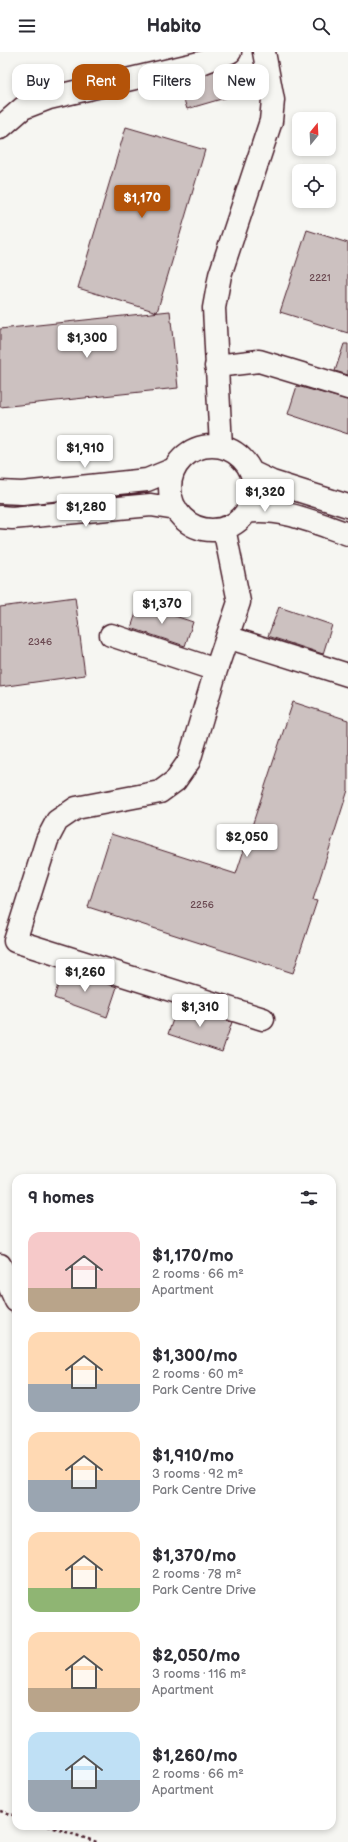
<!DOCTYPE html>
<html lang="en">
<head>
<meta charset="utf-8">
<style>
  body { margin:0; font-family:"Balsamiq Sans",sans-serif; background:#f2f2f3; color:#2b2b33; height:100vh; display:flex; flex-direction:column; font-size:15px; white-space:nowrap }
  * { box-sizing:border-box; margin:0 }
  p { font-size:13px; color:#7c7c81 }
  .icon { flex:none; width:22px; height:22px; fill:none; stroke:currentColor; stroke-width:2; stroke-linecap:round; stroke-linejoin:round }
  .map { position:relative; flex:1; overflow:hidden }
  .panel { position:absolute; left:12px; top:1122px; width:324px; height:656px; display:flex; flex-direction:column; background:#fff; border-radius:12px; box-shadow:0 2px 6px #0003 }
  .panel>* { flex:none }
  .hud { position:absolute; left:12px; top:12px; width:324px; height:36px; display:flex; gap:8px }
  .needle { width:26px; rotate:18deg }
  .controls { position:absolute; left:292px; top:60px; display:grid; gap:8px }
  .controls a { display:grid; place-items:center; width:44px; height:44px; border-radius:8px; background:#fff; box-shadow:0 2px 6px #0003; font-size:20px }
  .price { position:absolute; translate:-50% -34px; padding:0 9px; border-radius:4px; background:#fff; color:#222; font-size:13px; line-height:26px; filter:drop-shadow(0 1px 2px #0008) }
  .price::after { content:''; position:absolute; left:50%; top:24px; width:12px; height:9px; margin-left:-6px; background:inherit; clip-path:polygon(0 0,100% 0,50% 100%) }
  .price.selected { background:#b45309; color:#fff }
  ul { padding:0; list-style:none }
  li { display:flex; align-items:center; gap:12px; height:100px; padding:0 16px }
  li span { display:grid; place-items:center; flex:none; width:112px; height:80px; border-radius:12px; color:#555 }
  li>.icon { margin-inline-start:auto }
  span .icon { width:48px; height:48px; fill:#fffc; stroke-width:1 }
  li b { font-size:17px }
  h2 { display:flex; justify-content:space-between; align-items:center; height:48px; padding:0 16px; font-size:17px }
  .chip { padding:0 14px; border-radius:12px; background:#fff; box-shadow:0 2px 6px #0003; font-size:14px; line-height:36px }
  .chip.selected { background:#b45309; color:#fff }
  header { display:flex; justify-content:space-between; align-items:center; height:52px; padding:0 16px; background:#fff; font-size:18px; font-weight:800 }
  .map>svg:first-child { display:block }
  .building { fill:#ccc1c0; stroke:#4a1f2b }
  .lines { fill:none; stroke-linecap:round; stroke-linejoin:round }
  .minor-casing { stroke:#4a1f2b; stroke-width:25 }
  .path { stroke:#4a1f2b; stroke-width:2.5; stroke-dasharray:3 3; stroke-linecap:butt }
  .minor { stroke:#f6f6f2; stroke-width:22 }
  .labels { text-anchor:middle; stroke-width:3; stroke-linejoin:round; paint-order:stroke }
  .number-label { font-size:10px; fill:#6a4850 }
</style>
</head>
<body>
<header><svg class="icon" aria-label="menu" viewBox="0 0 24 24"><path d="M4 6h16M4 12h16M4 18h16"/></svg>Habito<svg class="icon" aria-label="search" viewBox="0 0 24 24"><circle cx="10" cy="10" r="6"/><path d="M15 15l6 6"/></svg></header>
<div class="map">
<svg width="348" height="1790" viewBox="0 0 348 1790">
  <rect width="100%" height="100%" fill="#f6f6f2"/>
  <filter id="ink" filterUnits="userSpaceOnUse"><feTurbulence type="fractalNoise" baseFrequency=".025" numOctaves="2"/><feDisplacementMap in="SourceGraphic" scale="8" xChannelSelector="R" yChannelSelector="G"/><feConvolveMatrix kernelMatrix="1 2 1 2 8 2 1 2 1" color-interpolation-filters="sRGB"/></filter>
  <g filter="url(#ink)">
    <path class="building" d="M 233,13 L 242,41 L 187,57 L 178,29 Z
      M 126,75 L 205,98 L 157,260 L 78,236 Z
      M 307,178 L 348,191 L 348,281 L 280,260 Z
      M 170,259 L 178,336 L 0,355 L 0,277 Z
      M 344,292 L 348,292 L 348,323 L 335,319 Z
      M 297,334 L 348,348 L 348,382 L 288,362 Z
      M 75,545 L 85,623 L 0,635 L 0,555 Z
      M 139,552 L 193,570 L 185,594 L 131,576 Z
      M 279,555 L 332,573 L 323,602 L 268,584 Z
      M 293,650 L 348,668 L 348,738 L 313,848 L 317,849 L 293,921 L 88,855 L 111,782 L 236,822 Z
      M 63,917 L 117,935 L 107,965 L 54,946 Z
      M 178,953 L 232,970 L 222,1000 L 168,982 Z"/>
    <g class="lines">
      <g class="minor-casing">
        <path id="minor" d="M 0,76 L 23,56 L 49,46 L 204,10 L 230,0
          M 216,314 L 259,309 L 348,336
          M170 436a42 42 0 1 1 84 0a42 42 0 1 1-84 0Z
          M 221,395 L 214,256 L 220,223 L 271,69 L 273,48 L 264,0
          M 251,420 L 272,430 L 348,454
          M 0,440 L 22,441 L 147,428 L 174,417
          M 246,460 C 282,455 315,471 348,482
          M 0,465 L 12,466 L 151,453 L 176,457
          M 224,476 L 239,550 L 216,618 L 189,709 L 175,729 L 160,740 L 76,756 L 57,769 L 47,788 L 15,889 L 263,967
          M 111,583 L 216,618
          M 227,585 L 348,623
          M 0,1213 L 16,1249"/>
      </g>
      <path class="path" d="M 0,1759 L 16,1764
        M 48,1774 L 97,1790"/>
      <use href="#minor" class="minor"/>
    </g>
  </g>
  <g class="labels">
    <g class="number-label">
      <text x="320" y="229">2221</text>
      <text x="40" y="593">2346</text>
      <text x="202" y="856">2256</text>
    </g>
  </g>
</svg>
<div class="controls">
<a><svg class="needle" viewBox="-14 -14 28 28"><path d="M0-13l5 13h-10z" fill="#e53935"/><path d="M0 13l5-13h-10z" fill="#7c7c81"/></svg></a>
<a><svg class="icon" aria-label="locate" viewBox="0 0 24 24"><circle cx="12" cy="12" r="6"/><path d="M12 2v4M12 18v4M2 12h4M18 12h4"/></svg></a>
</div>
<b class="price selected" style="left:142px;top:167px">$1,170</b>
<b class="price" style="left:87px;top:307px">$1,300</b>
<b class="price" style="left:85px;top:417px">$1,910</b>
<b class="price" style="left:265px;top:461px">$1,320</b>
<b class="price" style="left:86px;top:476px">$1,280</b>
<b class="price" style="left:162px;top:573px">$1,370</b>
<b class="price" style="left:247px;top:806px">$2,050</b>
<b class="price" style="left:85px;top:941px">$1,260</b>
<b class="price" style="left:200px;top:976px">$1,310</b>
<div class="hud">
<a class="chip">Buy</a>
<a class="chip selected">Rent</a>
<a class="chip">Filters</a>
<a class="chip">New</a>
</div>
<section class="panel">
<h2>9 homes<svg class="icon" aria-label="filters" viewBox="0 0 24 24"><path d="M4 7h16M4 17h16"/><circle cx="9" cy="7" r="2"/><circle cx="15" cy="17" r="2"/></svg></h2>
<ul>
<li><span style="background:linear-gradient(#f6c9c9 70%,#b9a48a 0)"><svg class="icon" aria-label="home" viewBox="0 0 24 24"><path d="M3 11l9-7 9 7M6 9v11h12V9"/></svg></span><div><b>$1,170/mo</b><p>2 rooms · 66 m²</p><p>Apartment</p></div></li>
<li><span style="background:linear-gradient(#ffd9b3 65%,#9aa5b1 0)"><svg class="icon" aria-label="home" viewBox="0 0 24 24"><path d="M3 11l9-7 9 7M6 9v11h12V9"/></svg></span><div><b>$1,300/mo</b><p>2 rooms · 60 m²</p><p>Park Centre Drive</p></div></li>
<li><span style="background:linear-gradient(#ffd9b3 60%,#9aa5b1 0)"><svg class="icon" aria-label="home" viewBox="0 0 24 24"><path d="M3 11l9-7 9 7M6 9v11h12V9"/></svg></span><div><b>$1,910/mo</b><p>3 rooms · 92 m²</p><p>Park Centre Drive</p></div></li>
<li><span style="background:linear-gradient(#ffd9b3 70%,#8fb573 0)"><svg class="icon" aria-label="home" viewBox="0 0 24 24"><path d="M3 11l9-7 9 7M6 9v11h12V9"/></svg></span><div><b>$1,370/mo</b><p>2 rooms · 78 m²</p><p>Park Centre Drive</p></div></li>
<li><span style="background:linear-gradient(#ffd9b3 70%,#b9a48a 0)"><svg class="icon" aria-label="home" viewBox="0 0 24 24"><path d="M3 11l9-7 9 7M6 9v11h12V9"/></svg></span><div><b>$2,050/mo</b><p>3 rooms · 116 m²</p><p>Apartment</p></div></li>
<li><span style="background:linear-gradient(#bfe0f5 60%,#9aa5b1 0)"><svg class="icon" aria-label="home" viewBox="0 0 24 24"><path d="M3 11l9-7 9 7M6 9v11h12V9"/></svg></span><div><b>$1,260/mo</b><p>2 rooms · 66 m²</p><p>Apartment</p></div></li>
</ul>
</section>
</div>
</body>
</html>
